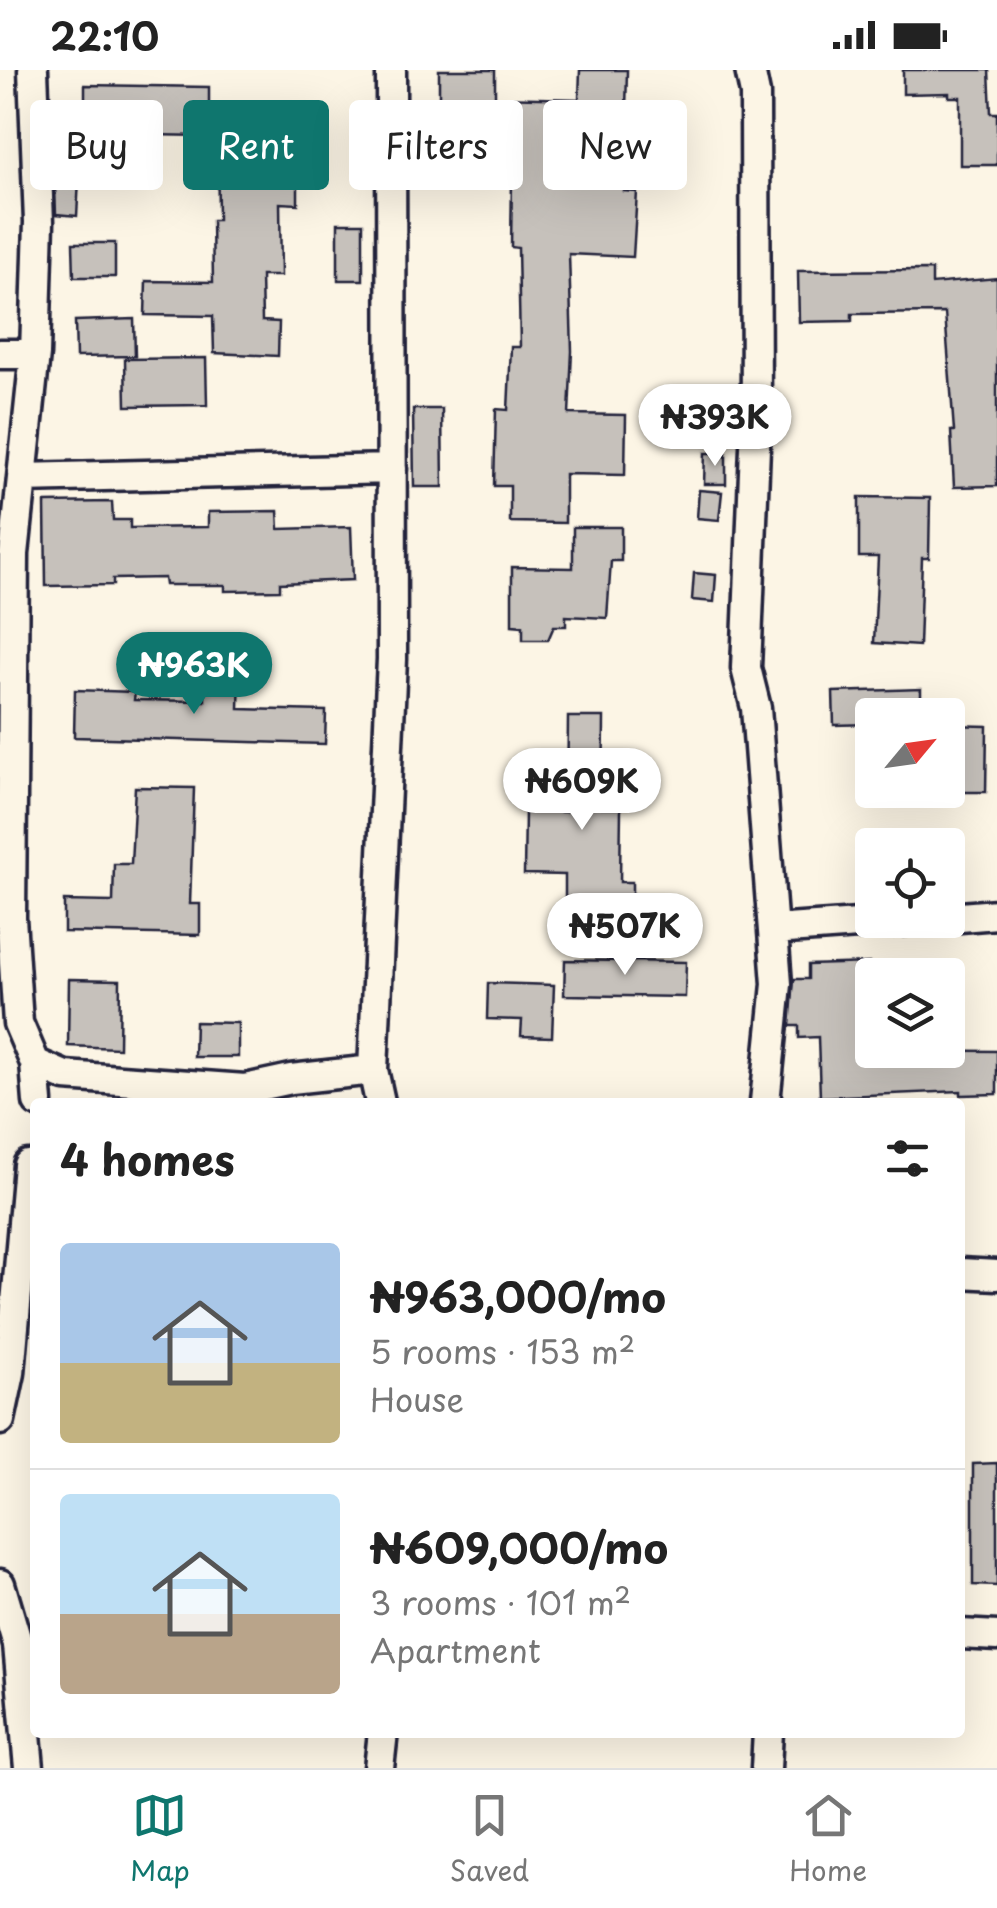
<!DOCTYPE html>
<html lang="en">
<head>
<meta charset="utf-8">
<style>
  body { margin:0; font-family:"Playpen Sans",sans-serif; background:#f6f6f6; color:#222; height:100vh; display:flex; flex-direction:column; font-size:38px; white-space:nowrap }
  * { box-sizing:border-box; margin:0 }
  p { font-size:32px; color:#767676 }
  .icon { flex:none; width:55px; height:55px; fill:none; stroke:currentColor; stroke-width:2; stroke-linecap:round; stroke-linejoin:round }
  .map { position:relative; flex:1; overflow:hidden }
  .sheet { position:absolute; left:30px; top:1028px; width:935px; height:640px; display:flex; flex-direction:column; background:#fff; border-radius:10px; box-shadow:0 10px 40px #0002 }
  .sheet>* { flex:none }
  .top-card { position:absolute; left:30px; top:30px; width:938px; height:90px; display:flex; gap:20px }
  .needle { width:65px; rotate:61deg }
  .controls { position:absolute; left:855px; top:628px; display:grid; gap:20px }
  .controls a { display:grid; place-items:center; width:110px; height:110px; border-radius:10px; background:#fff; box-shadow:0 10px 40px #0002; font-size:50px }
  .price { position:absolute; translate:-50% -85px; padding:0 22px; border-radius:35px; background:#fff; color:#222; font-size:32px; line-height:65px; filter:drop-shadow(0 2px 5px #0008) }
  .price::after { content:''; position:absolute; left:50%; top:60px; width:30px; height:22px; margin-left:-15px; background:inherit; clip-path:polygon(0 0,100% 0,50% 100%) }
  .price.on { background:#0f766e; color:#fff }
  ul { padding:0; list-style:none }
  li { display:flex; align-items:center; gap:30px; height:250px; padding:0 30px }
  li+li { border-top:2px solid #e0e0e0 }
  li span { display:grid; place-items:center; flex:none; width:280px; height:200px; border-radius:10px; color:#555 }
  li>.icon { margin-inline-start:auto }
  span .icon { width:120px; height:120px; fill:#fffc; stroke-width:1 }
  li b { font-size:42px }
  h2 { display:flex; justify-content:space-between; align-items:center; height:120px; padding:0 30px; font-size:42px }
  .tag { padding:0 35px; border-radius:10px; background:#fff; box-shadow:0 10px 40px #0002; font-size:35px; line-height:90px }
  .tag.on { background:#0f766e; color:#fff }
  .status { display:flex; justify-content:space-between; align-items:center; height:70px; padding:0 50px; background:#fff; direction:ltr }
  .status svg { height:28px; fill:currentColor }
  .tab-bar { display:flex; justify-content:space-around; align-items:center; height:140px; border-top:2px solid #e0e0e0; background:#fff; font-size:28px; color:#767676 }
  .tab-bar a { display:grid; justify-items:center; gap:5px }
  .tab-bar .on { color:#0f766e }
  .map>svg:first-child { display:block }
  .building { fill:#c6c1bb; stroke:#22223b; stroke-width:2.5 }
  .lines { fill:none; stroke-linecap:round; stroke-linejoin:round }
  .minor-casing { stroke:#22223b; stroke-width:35 }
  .minor { stroke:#fcf5e5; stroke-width:28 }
</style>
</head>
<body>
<div class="status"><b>22:10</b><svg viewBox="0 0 49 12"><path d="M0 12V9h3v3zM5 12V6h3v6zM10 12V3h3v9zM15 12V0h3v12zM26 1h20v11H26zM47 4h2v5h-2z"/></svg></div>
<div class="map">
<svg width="997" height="1698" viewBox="0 0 997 1698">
  <rect width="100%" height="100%" fill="#fcf5e5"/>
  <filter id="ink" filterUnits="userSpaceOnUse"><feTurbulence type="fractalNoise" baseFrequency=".01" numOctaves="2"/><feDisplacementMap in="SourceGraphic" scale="20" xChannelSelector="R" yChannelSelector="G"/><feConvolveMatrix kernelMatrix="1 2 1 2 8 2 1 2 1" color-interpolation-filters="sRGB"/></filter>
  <g filter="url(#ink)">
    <path class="building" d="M 439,0 L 495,0 L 495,27 L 579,29 L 580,0 L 627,0 L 624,121 L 637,122 L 633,187 L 569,184 L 572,281 L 569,344 L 626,345 L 625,405 L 565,404 L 565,453 L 510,452 L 510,416 L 494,416 L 496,339 L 508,340 L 511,277 L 520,277 L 518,178 L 511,177 L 512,108 L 417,102 L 419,31 L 439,31 Z
      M 903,0 L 989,0 L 991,43 L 997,43 L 997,95 L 960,95 L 960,27 L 949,27 L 949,23 L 903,24 Z
      M 85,15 L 209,17 L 209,66 L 85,64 Z
      M 217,55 L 267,58 L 265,95 L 298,96 L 298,134 L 280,133 L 281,206 L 261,206 L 262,251 L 279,252 L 278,286 L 214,283 L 213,246 L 145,245 L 146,211 L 213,212 L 212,150 L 218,150 Z
      M 54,89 L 80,91 L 77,146 L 56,144 Z
      M 338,153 L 363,153 L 363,210 L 338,210 Z
      M 73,173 L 115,173 L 115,207 L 74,207 Z
      M 932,200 L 932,214 L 997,208 L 997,416 L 954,417 L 951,361 L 954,361 L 945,243 L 852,244 L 852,251 L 799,252 L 798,201 Z
      M 134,249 L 135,286 L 76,287 L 75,251 Z
      M 206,288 L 207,335 L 126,336 L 125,289 Z
      M 413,339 L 442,339 L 443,417 L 414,417 Z
      M 705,383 L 726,383 L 726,414 L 704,414 Z
      M 699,420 L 722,422 L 719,450 L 697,448 Z
      M 859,427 L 930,428 L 929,488 L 922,488 L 919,576 L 874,573 L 878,487 L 859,487 Z
      M 112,432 L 113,450 L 130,450 L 130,458 L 208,457 L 208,442 L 278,441 L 279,459 L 351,457 L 353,510 L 280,513 L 280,520 L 225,521 L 225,515 L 165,515 L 164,508 L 113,509 L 113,515 L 46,516 L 45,433 Z
      M 573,457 L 621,457 L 621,491 L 611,491 L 607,548 L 566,546 L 566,556 L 554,556 L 548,570 L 523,570 L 523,556 L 512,555 L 512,497 L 573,498 Z
      M 694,503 L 716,505 L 714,532 L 692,530 Z
      M 205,602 L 240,603 L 239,639 L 326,641 L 325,674 L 74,667 L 75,620 L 135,622 L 134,630 L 205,631 Z
      M 921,619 L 921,645 L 872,645 L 872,654 L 834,655 L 833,622 Z
      M 568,647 L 604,647 L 603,738 L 621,738 L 620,812 L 632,812 L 632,848 L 565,848 L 565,805 L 524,804 L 525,741 L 565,742 L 567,738 Z
      M 948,655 L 987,656 L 986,722 L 948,722 Z
      M 135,717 L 194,718 L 190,834 L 200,834 L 200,865 L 64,862 L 64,831 L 113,832 L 114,794 L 131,794 Z
      M 565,890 L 686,892 L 685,927 L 564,925 Z
      M 869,893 L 871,980 L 997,981 L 997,1024 L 961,1025 L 961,1021 L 820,1027 L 818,967 L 799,968 L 799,956 L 790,956 L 794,909 L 808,909 L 808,895 Z
      M 69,909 L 120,910 L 119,978 L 68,976 Z
      M 488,913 L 554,915 L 552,967 L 521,966 L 522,950 L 487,949 Z
      M 195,952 L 238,953 L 238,987 L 194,987 Z
      M 997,1393 L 997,1516 L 973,1515 L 973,1394 Z"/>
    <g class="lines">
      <g class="minor-casing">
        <path id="minor" d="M 33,0 L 39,152 L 35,284 L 14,484 L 11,848 L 18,953 L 35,993 L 65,1006 L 245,1019 L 291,1009 L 373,1000
          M 750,0 L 755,24 L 756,353 L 746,598 L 756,638 L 777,914 L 765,1032
          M 0,284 L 35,284
          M 22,408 L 392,399
          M 948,848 L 997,844
          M 773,860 L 915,850
          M 35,993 L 38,1032
          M 380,1032 L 373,1000 L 392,589 L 391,0
          M 960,1203 L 997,1205
          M 0,1350 L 10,1303 L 28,1095
          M 0,1514 L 18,1575 L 29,1698
          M 960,1564 L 997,1566
          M 379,1698 L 383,1662
          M 766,1698 L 768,1662"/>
      </g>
      <use href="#minor" class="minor"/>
    </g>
  </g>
</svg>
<div class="controls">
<a><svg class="needle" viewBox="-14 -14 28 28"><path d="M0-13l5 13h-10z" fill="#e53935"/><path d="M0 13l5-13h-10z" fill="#767676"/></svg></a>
<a><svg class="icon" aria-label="locate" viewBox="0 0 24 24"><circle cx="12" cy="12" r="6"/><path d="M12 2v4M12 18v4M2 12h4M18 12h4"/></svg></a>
<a><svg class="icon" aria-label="layers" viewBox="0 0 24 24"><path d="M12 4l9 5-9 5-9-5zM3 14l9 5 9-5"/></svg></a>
</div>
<b class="price" style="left:715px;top:399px">₦393K</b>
<b class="price on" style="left:194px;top:647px">₦963K</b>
<b class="price" style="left:582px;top:763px">₦609K</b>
<b class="price" style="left:625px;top:908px">₦507K</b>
<div class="top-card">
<a class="tag">Buy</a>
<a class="tag on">Rent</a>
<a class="tag">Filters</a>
<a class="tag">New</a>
</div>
<section class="sheet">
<h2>4 homes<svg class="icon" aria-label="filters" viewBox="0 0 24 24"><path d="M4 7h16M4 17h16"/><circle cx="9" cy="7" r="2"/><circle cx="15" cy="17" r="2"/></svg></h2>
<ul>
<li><span style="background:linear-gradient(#a9c7e8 60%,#c2b280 0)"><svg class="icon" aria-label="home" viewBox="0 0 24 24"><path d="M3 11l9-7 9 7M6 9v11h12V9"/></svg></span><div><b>₦963,000/mo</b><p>5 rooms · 153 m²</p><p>House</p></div></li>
<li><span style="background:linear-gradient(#bfe0f5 60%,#b9a48a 0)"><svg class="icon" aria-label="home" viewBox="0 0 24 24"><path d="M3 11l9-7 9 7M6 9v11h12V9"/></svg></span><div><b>₦609,000/mo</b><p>3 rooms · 101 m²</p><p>Apartment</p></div></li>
</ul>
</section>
</div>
<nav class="tab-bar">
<a class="on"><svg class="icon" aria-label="map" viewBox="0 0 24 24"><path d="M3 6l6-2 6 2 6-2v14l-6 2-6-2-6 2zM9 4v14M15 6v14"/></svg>Map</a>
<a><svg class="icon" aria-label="saved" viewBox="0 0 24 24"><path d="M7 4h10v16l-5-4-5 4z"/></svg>Saved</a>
<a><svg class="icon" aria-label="home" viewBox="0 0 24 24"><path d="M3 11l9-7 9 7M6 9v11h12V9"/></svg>Home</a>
</nav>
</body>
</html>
